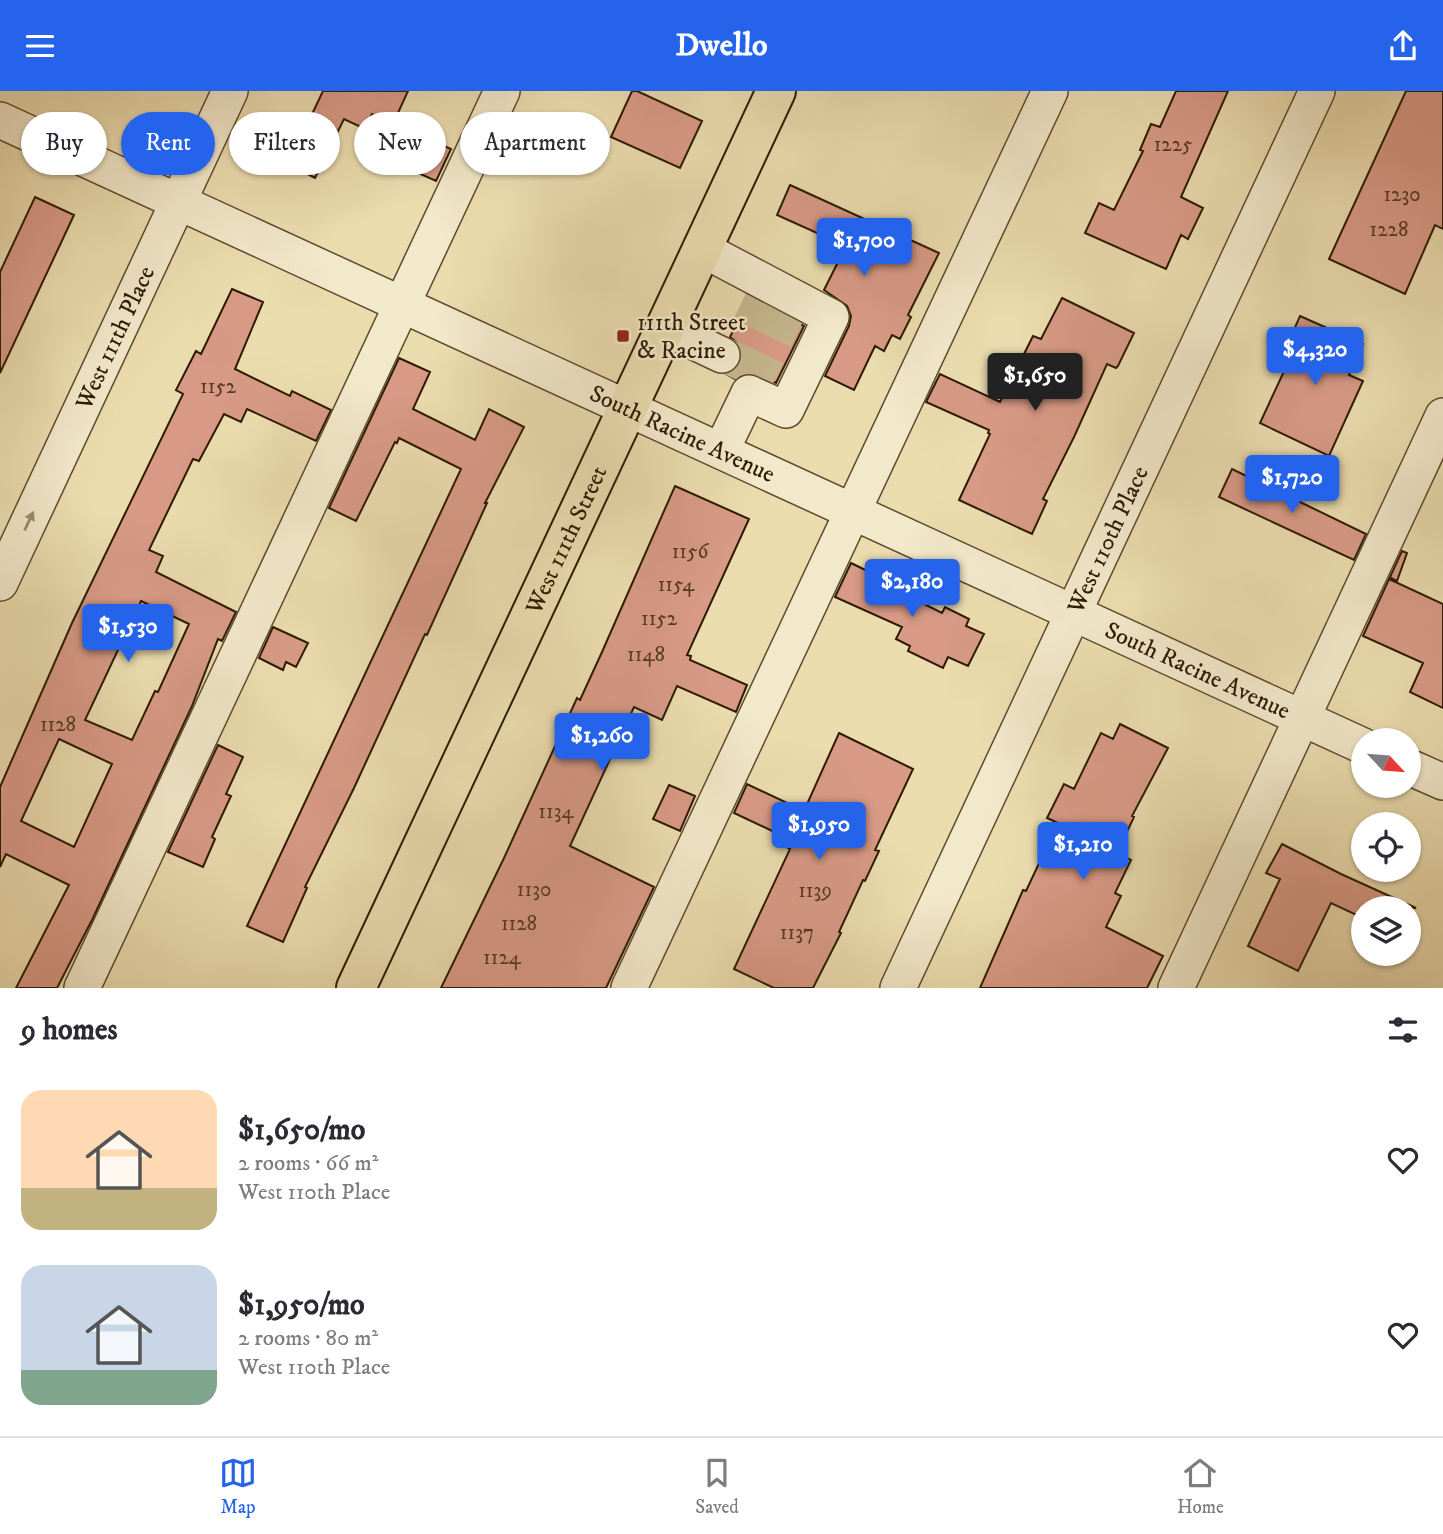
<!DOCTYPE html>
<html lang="en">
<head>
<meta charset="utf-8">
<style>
  body { margin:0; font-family:"IM FELL DW Pica",serif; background:#f7f7f7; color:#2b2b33; height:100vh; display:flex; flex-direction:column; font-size:26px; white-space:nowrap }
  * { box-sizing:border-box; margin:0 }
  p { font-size:23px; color:#7c7c81 }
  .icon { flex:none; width:38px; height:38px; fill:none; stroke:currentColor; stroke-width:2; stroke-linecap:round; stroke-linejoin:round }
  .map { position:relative; height:897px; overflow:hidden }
  .panel { display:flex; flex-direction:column; background:#fff; flex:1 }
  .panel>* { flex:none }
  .top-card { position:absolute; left:21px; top:21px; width:700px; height:63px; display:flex; gap:14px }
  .needle { width:46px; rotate:116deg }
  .fabs { position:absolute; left:1351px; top:637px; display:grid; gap:14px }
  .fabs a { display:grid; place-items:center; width:70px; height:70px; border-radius:50%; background:#fff; box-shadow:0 2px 5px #0004; font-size:35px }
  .price { position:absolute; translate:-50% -60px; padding:0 16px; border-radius:7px; background:#2563eb; color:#fff; font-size:23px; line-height:46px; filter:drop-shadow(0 2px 4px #0008) }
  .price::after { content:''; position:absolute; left:50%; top:42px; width:21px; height:16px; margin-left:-10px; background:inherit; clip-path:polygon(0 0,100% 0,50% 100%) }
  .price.current { background:#222; color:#fff }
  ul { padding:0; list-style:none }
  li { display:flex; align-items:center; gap:21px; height:175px; padding:0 21px }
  li span { display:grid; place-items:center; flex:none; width:196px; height:140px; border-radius:21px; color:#555 }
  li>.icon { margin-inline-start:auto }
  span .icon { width:84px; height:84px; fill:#fffc; stroke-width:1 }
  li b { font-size:30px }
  h2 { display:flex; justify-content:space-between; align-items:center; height:84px; padding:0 21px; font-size:30px }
  .pill { padding:0 24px; border-radius:32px; background:#fff; box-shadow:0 2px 5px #0004; font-size:24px; line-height:63px }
  .pill.current { background:#2563eb; color:#fff }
  header { display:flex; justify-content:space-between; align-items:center; height:91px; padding:0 21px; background:#2563eb; color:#fff; font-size:32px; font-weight:700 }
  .tab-bar { display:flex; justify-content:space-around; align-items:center; height:98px; border-top:2px solid #e1e1e2; background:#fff; font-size:19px; color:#7c7c81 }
  .tab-bar a { display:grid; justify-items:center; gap:4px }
  .tab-bar .current { color:#2563eb }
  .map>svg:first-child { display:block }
  .building { fill:#d89a86; stroke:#2d1a04; stroke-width:2; fill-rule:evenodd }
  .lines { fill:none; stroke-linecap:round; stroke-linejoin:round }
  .minor-tunnel { stroke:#c5b58c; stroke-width:35; stroke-dasharray:35 18; stroke-linecap:butt }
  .minor-casing { stroke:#5c4a2e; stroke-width:38 }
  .major-casing { stroke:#2d1a04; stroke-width:42 }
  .minor { stroke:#f2e8ca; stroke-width:35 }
  .major { stroke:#ebdcae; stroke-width:38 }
  .oneway { fill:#998b71 }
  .poi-dot { fill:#8f2418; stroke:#f2e8ca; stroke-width:2.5 }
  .labels { text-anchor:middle; stroke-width:5; stroke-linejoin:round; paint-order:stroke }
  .number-label { font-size:21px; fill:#583a24 }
  .poi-label { font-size:24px; fill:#2d1a04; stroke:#f2e8ca; text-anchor:start }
  .street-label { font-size:24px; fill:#2d1a04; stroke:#f2e8ca }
</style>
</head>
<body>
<header><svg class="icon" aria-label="menu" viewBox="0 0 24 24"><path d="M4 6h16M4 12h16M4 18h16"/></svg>Dwello<svg class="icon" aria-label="share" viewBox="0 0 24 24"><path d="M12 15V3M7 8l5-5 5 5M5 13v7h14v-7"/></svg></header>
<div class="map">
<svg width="1443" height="897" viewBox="0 0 1443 897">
  <rect width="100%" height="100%" fill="#ebdcae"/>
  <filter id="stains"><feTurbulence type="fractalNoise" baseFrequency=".00286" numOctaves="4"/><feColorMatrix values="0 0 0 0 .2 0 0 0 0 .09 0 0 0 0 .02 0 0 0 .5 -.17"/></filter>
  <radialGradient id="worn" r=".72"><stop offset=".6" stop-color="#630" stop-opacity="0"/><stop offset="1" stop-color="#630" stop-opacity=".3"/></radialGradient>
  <path class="building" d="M 323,0 L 408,0 L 393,33 L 372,23 L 365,38 L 344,28 L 315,87 L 280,69 L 298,35 L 305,38 Z
    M 632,0 L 637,0 L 702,30 L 680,77 L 611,46 Z
    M 1176,0 L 1228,0 L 1181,106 L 1203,117 L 1188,148 L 1181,144 L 1166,178 L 1085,142 L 1099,112 L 1114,119 L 1143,60 L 1140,59 L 1151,33 L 1160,36 Z
    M 1406,0 L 1443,0 L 1443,138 L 1435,134 L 1405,203 L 1329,168 Z
    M 421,45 L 451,58 L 436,90 L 407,77 Z
    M 790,94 L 939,162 L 908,224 L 911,226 L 900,248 L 892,244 L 884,260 L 875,255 L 854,299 L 825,285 L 849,235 L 851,225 L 847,215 L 824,199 L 846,155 L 777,124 Z
    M 35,106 L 74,124 L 0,282 L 0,181 Z
    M 232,198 L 263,211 L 235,278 L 290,305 L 292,300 L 331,319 L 316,350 L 247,318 L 241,331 L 224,323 L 199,370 L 193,368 L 149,459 L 163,465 L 156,481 L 236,521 L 222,550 L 218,548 L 192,615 L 93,827 L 57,897 L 16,897 L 69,794 L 6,763 L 0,776 L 0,696 L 72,532 L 183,303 L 176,299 L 196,260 L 201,263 ZM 141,510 L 189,533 L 158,601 L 155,600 L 132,649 L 85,629 ZM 59,648 L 112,673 L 74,756 L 21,730 Z
    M 750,206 L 804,235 L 776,292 L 757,284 L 747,282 L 735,288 L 726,283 L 734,280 L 740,272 L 742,262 L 739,253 L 730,246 Z
    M 1062,207 L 1134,242 L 1118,275 L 1116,277 L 1107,273 L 1074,346 L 1043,408 L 1047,410 L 1032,443 L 959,409 L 990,343 L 988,342 L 989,339 L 926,311 L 940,283 L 1000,311 L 1033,245 L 1041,248 Z
    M 1300,225 L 1363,253 L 1349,284 L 1363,290 L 1329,365 L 1260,332 L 1293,261 L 1286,257 Z
    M 399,267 L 430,281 L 413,318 L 475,349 L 489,318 L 524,336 L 485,412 L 487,412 L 427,544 L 425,543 L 354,697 L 305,796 L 307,797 L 283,851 L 247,835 L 461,378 L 399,347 L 397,352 L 395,351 L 356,430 L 329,417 Z
    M 1232,378 L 1366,443 L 1354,469 L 1219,406 Z
    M 675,395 L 749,428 L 687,564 L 691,565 L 690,569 L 747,594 L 736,621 L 677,595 L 662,629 L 634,616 L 570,755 L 654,796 L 606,897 L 441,897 L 504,767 L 577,607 L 580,609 L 602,561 Z
    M 1402,460 L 1407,462 L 1397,490 L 1390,486 Z
    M 851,472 L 894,493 L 892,497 L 942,522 L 945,516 L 969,528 L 966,535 L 984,543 L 968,575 L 948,566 L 943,577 L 908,560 L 910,555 L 896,548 L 902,536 L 835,506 Z
    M 1389,488 L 1443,513 L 1443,617 L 1410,601 L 1423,572 L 1363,545 Z
    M 273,536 L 308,552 L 296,576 L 286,571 L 283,579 L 259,567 Z
    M 1120,633 L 1168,657 L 1132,725 L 1134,726 L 1117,762 L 1131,769 L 1115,802 L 1121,805 L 1106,836 L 1163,865 L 1147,897 L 980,897 L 1023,799 L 1026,800 L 1058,732 L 1047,727 L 1064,693 L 1074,698 L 1101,642 L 1113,648 Z
    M 839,642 L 913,678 L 875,759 L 879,760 L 865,790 L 863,789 L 839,841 L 841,842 L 813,897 L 774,897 L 734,878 L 790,758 L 781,753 L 785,746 L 734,722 L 747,693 L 804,720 Z
    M 218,654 L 243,666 L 226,703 L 231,705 L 212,746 L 215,748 L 203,776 L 168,761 Z
    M 669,694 L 695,705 L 680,740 L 653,728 Z
    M 1282,753 L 1341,783 L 1416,817 L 1363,817 L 1363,827 L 1331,812 L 1298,880 L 1248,855 L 1280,788 L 1266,782 Z"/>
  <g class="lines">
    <path class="minor-tunnel" d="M 726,284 L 765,203
      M 752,296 L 791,215"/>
    <g class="minor-casing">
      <g id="minor">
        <path id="s1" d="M 0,29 L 1363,655"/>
        <path d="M 702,158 L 831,226 L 786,319 L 749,302 L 721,360"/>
        <path d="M 665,237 L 722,264"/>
        <path id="s2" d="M 0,492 L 230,0"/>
        <path d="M 1409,676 L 1443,691"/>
        <path d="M 82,897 L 502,0"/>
        <path d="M 629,897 L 1050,0"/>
        <path id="s3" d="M 898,897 L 1317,0"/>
        <path d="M 1176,897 L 1443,325"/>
      </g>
    </g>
    <g class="major-casing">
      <g id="major">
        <path id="s4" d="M 356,897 L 776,0"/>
      </g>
    </g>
    <use href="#minor" class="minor"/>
    <use href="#major" class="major"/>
  </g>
  <defs><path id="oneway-solid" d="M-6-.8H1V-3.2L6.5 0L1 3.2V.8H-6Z" transform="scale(1.75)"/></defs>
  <use class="oneway" href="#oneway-solid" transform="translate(29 430) rotate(-65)"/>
  <rect class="poi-dot" x="616" y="238" width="14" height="14" rx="3.5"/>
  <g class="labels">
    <g class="number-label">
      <text x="1173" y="60">1225</text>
      <text x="1402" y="110">1230</text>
      <text x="1389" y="145">1228</text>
      <text x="218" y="302">1152</text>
      <text x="690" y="467">1156</text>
      <text x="676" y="500">1154</text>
      <text x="659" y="534">1152</text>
      <text x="646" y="570">1148</text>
      <text x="58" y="640">1128</text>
      <text x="556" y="727">1134</text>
      <text x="534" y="805">1130</text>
      <text x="815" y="806">1139</text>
      <text x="519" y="839">1128</text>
      <text x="797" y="848">1137</text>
      <text x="502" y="873">1124</text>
    </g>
    <g class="poi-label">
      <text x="637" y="239">111th Street<tspan x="637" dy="28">&amp; Racine</tspan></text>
    </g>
    <g class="street-label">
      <text dy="8" stroke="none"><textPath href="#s2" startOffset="271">West 111th Place</textPath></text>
      <text dy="8" stroke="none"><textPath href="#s1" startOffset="751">South Racine Avenue</textPath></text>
      <text dy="8" stroke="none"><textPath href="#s3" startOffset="495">West 110th Place</textPath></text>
      <text dy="8" stroke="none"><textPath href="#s4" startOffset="495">West 111th Street</textPath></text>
      <text dy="8" stroke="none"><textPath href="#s1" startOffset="1318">South Racine Avenue</textPath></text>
    </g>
  </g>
  <rect width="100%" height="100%" filter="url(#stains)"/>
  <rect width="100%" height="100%" fill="url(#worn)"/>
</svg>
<div class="fabs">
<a><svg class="needle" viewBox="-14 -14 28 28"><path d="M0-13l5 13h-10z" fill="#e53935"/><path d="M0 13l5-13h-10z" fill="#7c7c81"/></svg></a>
<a><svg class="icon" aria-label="locate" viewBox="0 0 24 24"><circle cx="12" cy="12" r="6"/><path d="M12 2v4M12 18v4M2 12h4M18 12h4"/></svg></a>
<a><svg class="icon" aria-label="layers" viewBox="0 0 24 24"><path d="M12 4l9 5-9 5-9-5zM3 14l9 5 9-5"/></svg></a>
</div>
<b class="price" style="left:864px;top:187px">$1,700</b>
<b class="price" style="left:1315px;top:296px">$4,320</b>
<b class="price current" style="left:1035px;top:322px">$1,650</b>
<b class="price" style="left:1292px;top:424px">$1,720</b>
<b class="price" style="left:912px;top:528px">$2,180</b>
<b class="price" style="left:128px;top:573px">$1,530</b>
<b class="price" style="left:602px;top:682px">$1,260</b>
<b class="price" style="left:819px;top:771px">$1,950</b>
<b class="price" style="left:1083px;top:791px">$1,210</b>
<div class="top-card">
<a class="pill">Buy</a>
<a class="pill current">Rent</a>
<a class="pill">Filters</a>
<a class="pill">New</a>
<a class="pill">Apartment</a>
</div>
</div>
<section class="panel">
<h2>9 homes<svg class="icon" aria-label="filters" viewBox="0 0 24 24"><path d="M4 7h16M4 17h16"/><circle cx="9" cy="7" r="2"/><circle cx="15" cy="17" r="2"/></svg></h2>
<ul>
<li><span style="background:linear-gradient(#ffd9b3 70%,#c2b280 0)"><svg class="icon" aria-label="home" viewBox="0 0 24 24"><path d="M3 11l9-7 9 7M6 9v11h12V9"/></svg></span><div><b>$1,650/mo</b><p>2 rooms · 66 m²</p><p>West 110th Place</p></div><svg class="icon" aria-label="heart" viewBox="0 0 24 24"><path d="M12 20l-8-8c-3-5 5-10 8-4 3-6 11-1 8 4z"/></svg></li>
<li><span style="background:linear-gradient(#c9d6e8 75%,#7fa58c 0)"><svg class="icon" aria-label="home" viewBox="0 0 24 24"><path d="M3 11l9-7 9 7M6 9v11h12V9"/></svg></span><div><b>$1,950/mo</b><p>2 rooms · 80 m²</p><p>West 110th Place</p></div><svg class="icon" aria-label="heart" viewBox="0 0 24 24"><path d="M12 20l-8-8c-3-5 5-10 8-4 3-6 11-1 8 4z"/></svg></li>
</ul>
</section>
<nav class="tab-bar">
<a class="current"><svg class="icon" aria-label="map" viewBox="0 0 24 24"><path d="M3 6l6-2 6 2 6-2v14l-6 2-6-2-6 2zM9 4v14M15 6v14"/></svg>Map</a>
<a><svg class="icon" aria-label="saved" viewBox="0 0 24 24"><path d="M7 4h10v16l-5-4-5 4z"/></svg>Saved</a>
<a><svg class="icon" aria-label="home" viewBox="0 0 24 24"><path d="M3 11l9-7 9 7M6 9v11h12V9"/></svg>Home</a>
</nav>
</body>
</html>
